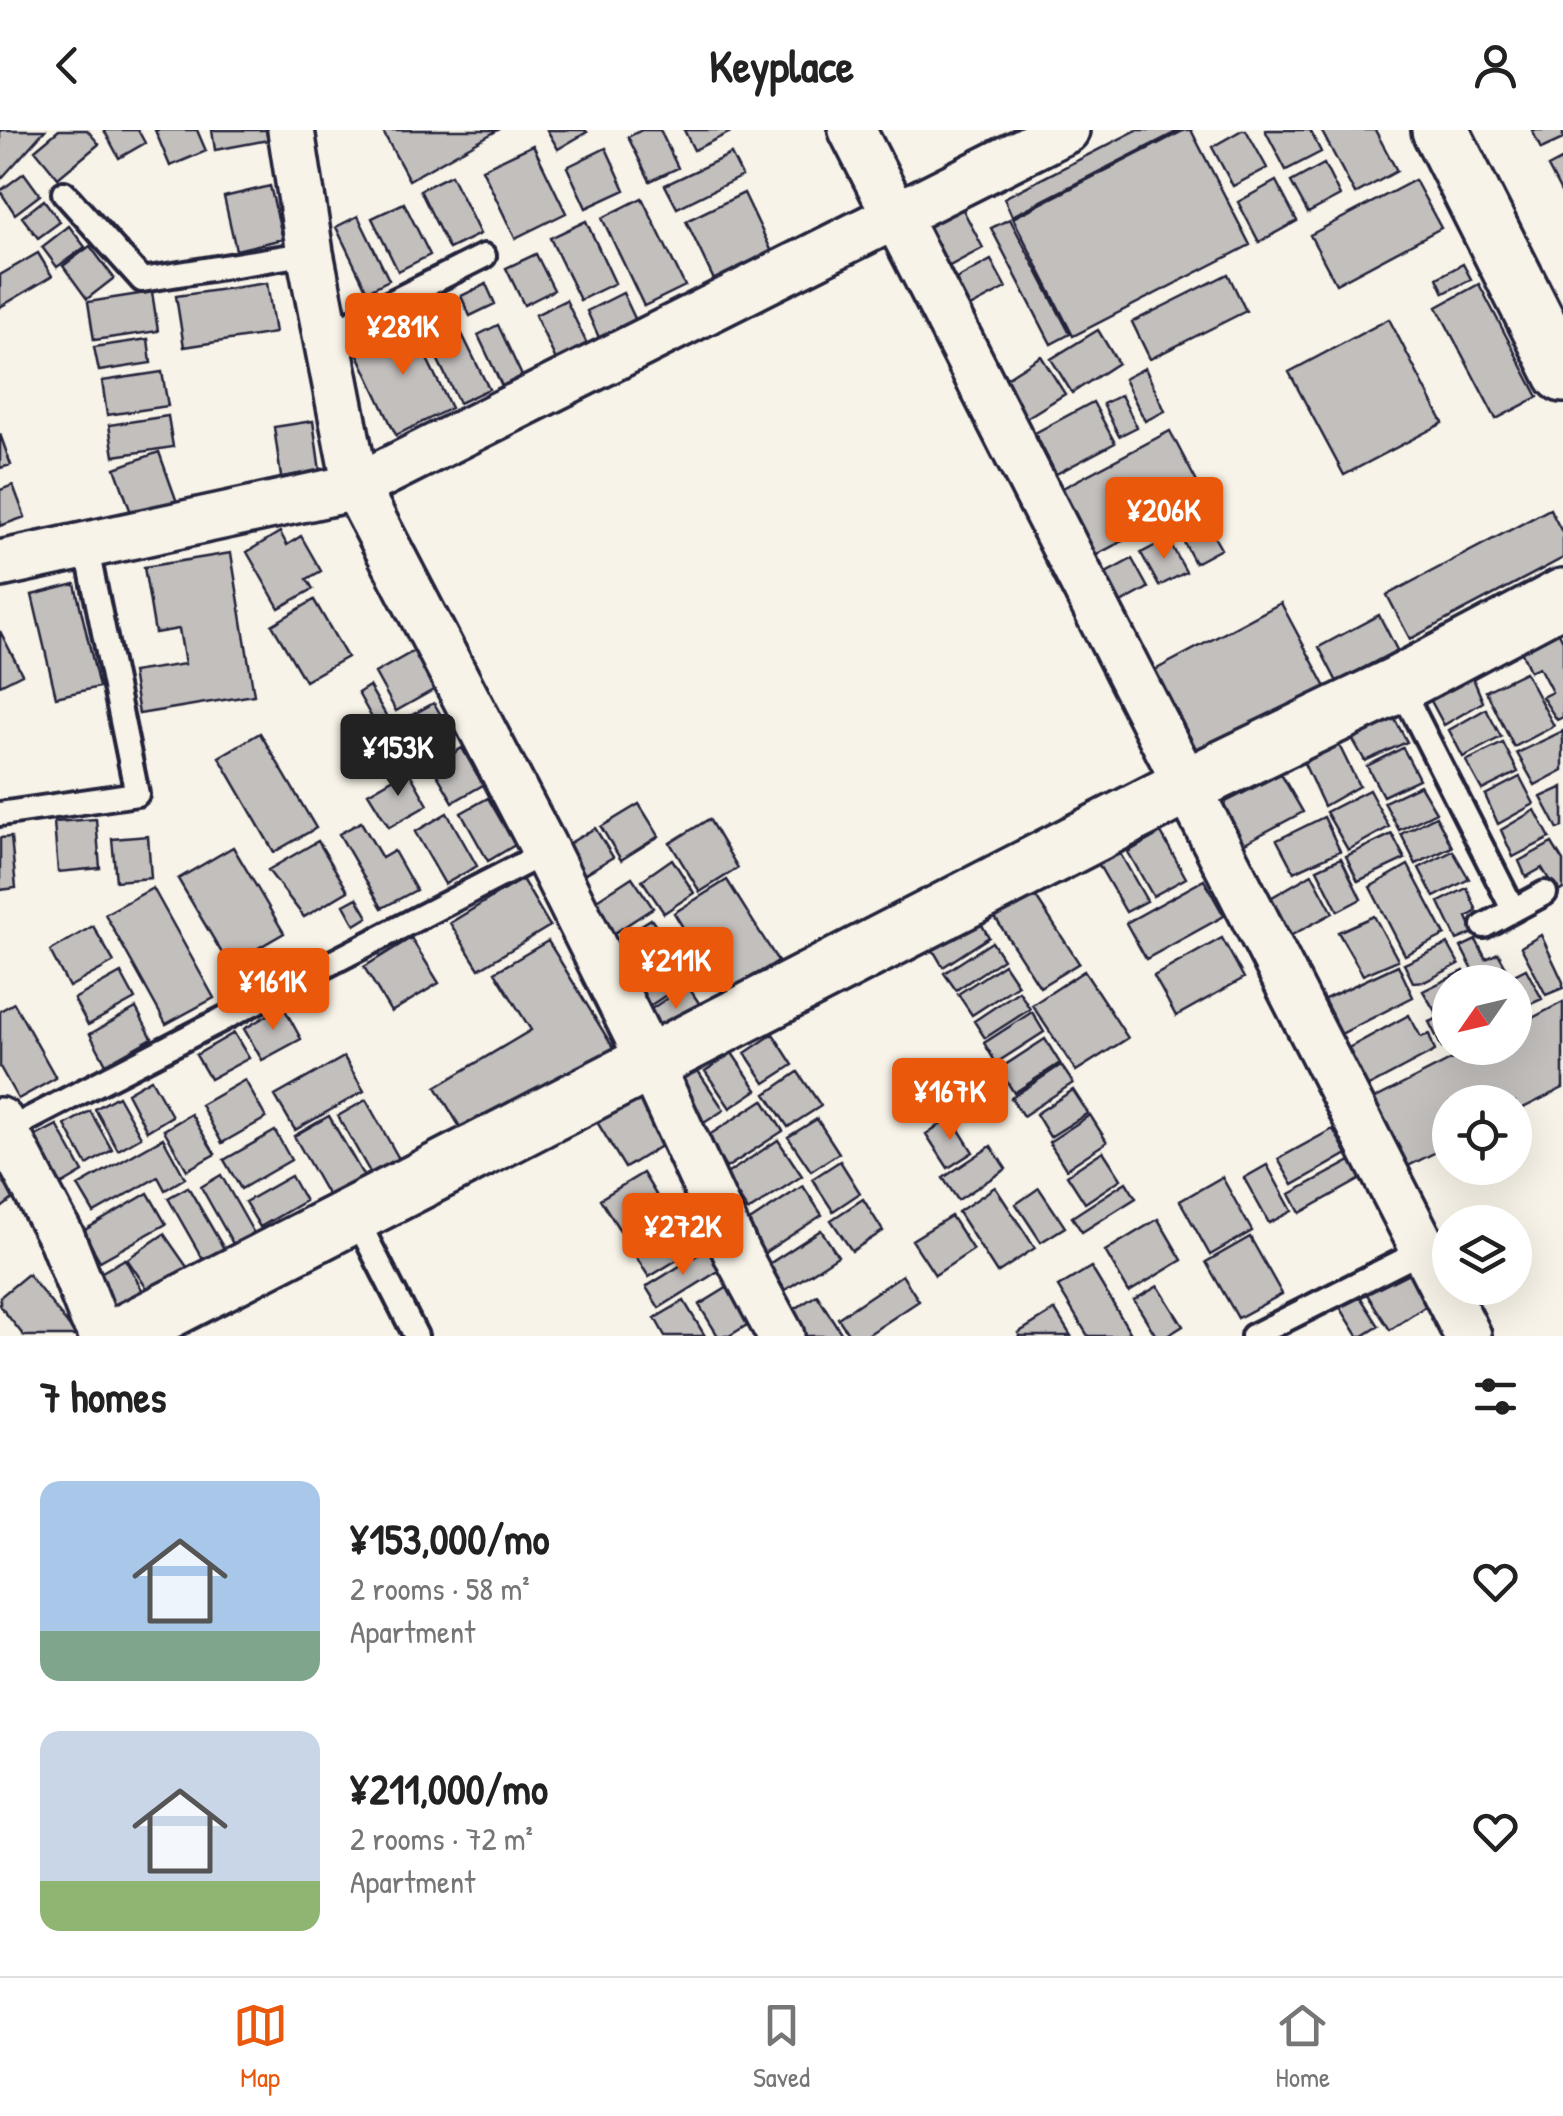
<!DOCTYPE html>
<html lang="en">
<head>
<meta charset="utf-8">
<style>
  body { margin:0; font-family:"Patrick Hand",sans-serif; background:#f2f2f2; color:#222; height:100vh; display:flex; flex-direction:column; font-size:38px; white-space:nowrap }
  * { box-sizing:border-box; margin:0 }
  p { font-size:32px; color:#767676 }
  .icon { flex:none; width:55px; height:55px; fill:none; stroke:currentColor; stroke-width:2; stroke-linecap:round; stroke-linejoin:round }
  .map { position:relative; height:1206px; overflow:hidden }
  .details { display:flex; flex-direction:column; background:#fff; flex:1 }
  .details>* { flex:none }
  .needle { width:65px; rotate:236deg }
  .controls { position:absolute; left:1432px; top:835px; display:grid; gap:20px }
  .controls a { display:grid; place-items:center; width:100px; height:100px; border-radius:50%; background:#fff; box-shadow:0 10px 40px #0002; font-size:50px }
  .price { position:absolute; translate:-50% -85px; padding:0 22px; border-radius:10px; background:#ea580c; color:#fff; font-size:32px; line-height:65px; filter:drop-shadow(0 2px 5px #0008) }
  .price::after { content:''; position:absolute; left:50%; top:60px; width:30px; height:22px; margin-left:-15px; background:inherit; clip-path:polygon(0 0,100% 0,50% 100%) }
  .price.active { background:#222; color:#fff }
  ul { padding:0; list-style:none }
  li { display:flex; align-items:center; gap:30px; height:250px; padding:0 40px }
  li span { display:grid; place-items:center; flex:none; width:280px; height:200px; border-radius:20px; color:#555 }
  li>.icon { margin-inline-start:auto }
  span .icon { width:120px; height:120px; fill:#fffc; stroke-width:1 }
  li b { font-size:42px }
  h2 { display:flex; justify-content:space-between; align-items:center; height:120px; padding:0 40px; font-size:42px }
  header { display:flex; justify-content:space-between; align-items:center; height:130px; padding:0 40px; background:#fff; font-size:45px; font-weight:700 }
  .tab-bar { display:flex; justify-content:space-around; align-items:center; height:140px; border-top:2px solid #e0e0e0; background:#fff; font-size:28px; color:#767676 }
  .tab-bar a { display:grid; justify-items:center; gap:5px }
  .tab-bar .active { color:#ea580c }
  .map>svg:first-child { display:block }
  .building { fill:#c2bfbd; stroke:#22223b; stroke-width:2.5 }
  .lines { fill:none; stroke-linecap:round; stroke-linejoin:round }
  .lane-casing { stroke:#22223b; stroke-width:30 }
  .street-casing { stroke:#22223b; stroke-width:52 }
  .secondary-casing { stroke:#22223b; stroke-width:62 }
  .lane { stroke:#f7f3e8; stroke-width:22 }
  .street { stroke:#f7f3e8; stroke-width:45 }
  .secondary { stroke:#f7f3e8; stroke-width:55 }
</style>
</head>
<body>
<header><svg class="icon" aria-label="back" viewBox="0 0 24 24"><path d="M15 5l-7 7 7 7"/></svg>Keyplace<svg class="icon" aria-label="person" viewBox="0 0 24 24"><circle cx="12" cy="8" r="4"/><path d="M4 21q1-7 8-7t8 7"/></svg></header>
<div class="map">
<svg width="1563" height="1206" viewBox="0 0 1563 1206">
  <rect width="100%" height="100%" fill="#f7f3e8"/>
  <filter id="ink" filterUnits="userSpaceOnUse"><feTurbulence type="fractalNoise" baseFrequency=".01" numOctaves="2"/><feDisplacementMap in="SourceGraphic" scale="20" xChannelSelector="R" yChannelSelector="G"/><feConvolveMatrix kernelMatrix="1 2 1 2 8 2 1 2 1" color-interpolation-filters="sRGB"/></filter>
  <g filter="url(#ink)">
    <path class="building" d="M 0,0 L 45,0 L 0,50 Z
      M 59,0 L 87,0 L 99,14 L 58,48 L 35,20 Z
      M 104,0 L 138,0 L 145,13 L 119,28 Z
      M 155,0 L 197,0 L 206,21 L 170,36 Z
      M 212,0 L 266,0 L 268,10 L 215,20 Z
      M 382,0 L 498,0 L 409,50 Z
      M 547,0 L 585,0 L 587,2 L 558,19 Z
      M 642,0 L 660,0 L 678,38 L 650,51 L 628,7 Z
      M 684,0 L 735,0 L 694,20 Z
      M 1137,0 L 1180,0 L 1012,86 L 1004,68 Z
      M 1185,0 L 1191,0 L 1250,115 L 1073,206 L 1013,88 Z
      M 1242,0 L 1246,0 L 1267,38 L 1233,56 L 1212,17 Z
      M 1265,0 L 1310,0 L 1321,22 L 1286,40 Z
      M 1321,0 L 1375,0 L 1397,41 L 1355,64 Z
      M 1532,0 L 1563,0 L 1563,9 L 1541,19 Z
      M 533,15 L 566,83 L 515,108 L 482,39 Z
      M 606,18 L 625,60 L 586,78 L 567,37 Z
      M 731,24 L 742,46 L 677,78 L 665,55 Z
      M 1563,29 L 1563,66 L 1548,37 Z
      M 1324,34 L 1340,66 L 1308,83 L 1291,52 Z
      M 24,43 L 40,65 L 15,84 L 0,61 Z
      M 451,45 L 480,104 L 449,119 L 420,60 Z
      M 1415,50 L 1441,98 L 1336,154 L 1310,105 Z
      M 1276,51 L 1297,91 L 1259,112 L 1238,72 Z
      M 270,56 L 283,109 L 236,120 L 224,67 Z
      M 744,63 L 773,124 L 715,152 L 686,91 Z
      M 642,68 L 685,156 L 644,176 L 602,88 Z
      M 44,70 L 60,92 L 38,108 L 22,87 Z
      M 404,73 L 430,125 L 398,141 L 372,88 Z
      M 960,74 L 983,118 L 942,140 L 918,96 Z
      M 358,86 L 389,150 L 367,161 L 336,97 Z
      M 1010,89 L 1070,204 L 1051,214 L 991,98 Z
      M 586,91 L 615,153 L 580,170 L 550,108 Z
      M 69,96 L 85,117 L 57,137 L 42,117 Z
      M 90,116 L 114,148 L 87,169 L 63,136 Z
      M 38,123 L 52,146 L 0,177 L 0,145 Z
      M 536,124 L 554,160 L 524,175 L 506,138 Z
      M 991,130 L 1006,158 L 966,179 L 951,152 Z
      M 1463,134 L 1471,149 L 1444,163 L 1437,148 Z
      M 1228,144 L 1246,181 L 1150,229 L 1132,192 Z
      M 267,153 L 275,203 L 184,217 L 176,166 Z
      M 486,154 L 495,174 L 470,186 L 461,166 Z
      M 1479,154 L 1538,267 L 1496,289 L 1437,177 Z
      M 152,162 L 158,201 L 94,210 L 88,172 Z
      M 623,163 L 638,195 L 601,212 L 587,181 Z
      M 566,170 L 588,216 L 557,232 L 535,185 Z
      M 1389,189 L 1443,293 L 1344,345 L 1289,242 Z
      M 409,192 L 451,278 L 396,305 L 355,218 Z
      M 498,195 L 522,246 L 502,256 L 478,205 Z
      M 1098,200 L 1118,233 L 1072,263 L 1051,229 Z
      M 462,204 L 489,259 L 459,273 L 432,218 Z
      M 148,209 L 151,233 L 99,241 L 94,217 Z
      M 1041,226 L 1065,264 L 1023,290 L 1000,252 Z
      M 1145,238 L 1165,281 L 1145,291 L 1124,249 Z
      M 162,242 L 168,276 L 107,285 L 102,251 Z
      M 1121,265 L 1137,297 L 1119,306 L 1103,274 Z
      M 1093,272 L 1115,313 L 1056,344 L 1035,303 Z
      M 168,286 L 173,317 L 114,326 L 109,295 Z
      M 313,291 L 320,341 L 281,347 L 274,297 Z
      M 1170,301 L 1211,379 L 1176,398 L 1170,386 L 1094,426 L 1059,360 Z
      M 0,304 L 11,335 L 0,338 Z
      M 159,322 L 178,375 L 134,391 L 115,338 Z
      M 13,355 L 25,387 L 0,396 L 0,360 Z
      M 1550,379 L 1563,404 L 1563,428 L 1410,509 L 1387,465 Z
      M 1204,389 L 1221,419 L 1195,433 L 1179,403 Z
      M 280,402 L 287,415 L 301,406 L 321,441 L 307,449 L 313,459 L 279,478 L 247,422 Z
      M 1168,409 L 1186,442 L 1159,456 L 1141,423 Z
      M 231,423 L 254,565 L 139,584 L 132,542 L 185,534 L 179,499 L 155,503 L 144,437 Z
      M 1132,429 L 1148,458 L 1119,474 L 1104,444 Z
      M 75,454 L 99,557 L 56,567 L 32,465 Z
      M 314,470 L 347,527 L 305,551 L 272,495 Z
      M 1281,473 L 1328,561 L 1201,628 L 1155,540 Z
      M 1379,485 L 1397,520 L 1337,552 L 1319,517 Z
      M 0,501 L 22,544 L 0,555 Z
      M 1558,501 L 1563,511 L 1563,587 L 1557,590 L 1542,567 L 1552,562 L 1539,537 L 1530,541 L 1521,521 Z
      M 414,521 L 435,559 L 396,581 L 375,543 Z
      M 1525,542 L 1554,596 L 1514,617 L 1486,561 Z
      M 1473,548 L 1483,572 L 1444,595 L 1430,569 Z
      M 369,556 L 398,606 L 386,613 L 358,563 Z
      M 434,573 L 455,610 L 425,627 L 403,590 Z
      M 1486,579 L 1501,607 L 1463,627 L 1449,600 Z
      M 1393,586 L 1407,612 L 1365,631 L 1352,608 Z
      M 1563,601 L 1563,640 L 1535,655 L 1517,623 Z
      M 260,603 L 316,698 L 274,722 L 219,627 Z
      M 1337,611 L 1359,656 L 1324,676 L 1302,629 Z
      M 1503,613 L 1518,642 L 1482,660 L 1466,631 Z
      M 462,618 L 483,655 L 453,672 L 432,636 Z
      M 1403,618 L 1419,649 L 1383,666 L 1367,636 Z
      M 408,640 L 428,675 L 389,697 L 368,663 Z
      M 1281,644 L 1303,682 L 1241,715 L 1222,674 Z
      M 1520,647 L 1534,674 L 1498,694 L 1485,665 Z
      M 1420,655 L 1436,682 L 1399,700 L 1384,672 Z
      M 1563,657 L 1563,697 L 1558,699 L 1541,667 Z
      M 1369,660 L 1389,697 L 1348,720 L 1326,682 Z
      M 488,668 L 515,715 L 488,731 L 461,683 Z
      M 639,674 L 659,706 L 621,730 L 601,697 Z
      M 1535,680 L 1550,708 L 1513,727 L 1501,700 Z
      M 447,683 L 477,736 L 445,754 L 415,702 Z
      M 1436,686 L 1452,717 L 1416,734 L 1401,704 Z
      M 1324,687 L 1340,721 L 1294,742 L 1277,710 Z
      M 96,689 L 100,738 L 58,742 L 54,692 Z
      M 709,689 L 738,738 L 700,762 L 670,713 Z
      M 361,692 L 382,728 L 394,721 L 416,760 L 382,778 L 339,704 Z
      M 595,698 L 613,727 L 583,745 L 565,716 Z
      M 1161,703 L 1186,748 L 1153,766 L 1128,722 Z
      M 1392,704 L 1405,729 L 1358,751 L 1346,726 Z
      M 148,706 L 151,748 L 116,751 L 112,709 Z
      M 11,707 L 16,758 L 0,760 L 0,708 Z
      M 318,711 L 348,761 L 304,787 L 268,740 Z
      M 1552,713 L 1563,731 L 1563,759 L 1557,763 L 1542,738 L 1526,747 L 1519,731 Z
      M 233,717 L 284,803 L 229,835 L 178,749 Z
      M 1117,718 L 1147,771 L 1126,782 L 1096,730 Z
      M 1453,721 L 1469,749 L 1434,767 L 1419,738 Z
      M 1341,728 L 1361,769 L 1338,781 L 1317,739 Z
      M 672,729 L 694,763 L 664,783 L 642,750 Z
      M 1408,735 L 1445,805 L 1405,825 L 1370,757 Z
      M 1312,744 L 1333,783 L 1286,808 L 1267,770 Z
      M 632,747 L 653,778 L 613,804 L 592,773 Z
      M 522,749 L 550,796 L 479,839 L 450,793 Z
      M 727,750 L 778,831 L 724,864 L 674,783 Z
      M 1204,750 L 1224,786 L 1146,829 L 1126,793 Z
      M 153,758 L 214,868 L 166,894 L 105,784 Z
      M 1467,758 L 1477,781 L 1467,787 L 1474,803 L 1457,810 L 1439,772 Z
      M 1032,761 L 1079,833 L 1040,857 L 994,786 Z
      M 357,768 L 368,787 L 355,795 L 344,775 Z
      M 1374,786 L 1398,830 L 1363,845 L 1338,802 Z
      M 651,789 L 668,814 L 633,837 L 616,811 Z
      M 979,790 L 989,807 L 943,837 L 933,820 Z
      M 93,796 L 114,832 L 69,857 L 50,821 Z
      M 1541,805 L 1563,852 L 1563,858 L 1546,865 L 1521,817 Z
      M 411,808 L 439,853 L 391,882 L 364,837 Z
      M 1222,808 L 1244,848 L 1176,886 L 1154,846 Z
      M 1476,810 L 1486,829 L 1498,823 L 1509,842 L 1479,852 L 1461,817 Z
      M 548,811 L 617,924 L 463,1002 L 436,957 L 531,900 L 495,842 Z
      M 992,812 L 1003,829 L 956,860 L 944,843 Z
      M 1448,814 L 1459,834 L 1426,851 L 1413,852 L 1404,834 Z
      M 669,820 L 689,850 L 648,877 L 628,847 Z
      M 1004,834 L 1018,855 L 972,885 L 958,864 Z
      M 1398,835 L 1413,867 L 1335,907 L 1318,872 Z
      M 1526,839 L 1542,869 L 1515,881 L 1515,852 L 1500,852 Z
      M 1084,841 L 1128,908 L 1076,941 L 1032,875 Z
      M 1464,841 L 1470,852 L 1450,852 L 1450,876 L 1436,883 L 1423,861 Z
      M 121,843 L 135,869 L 88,895 L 74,869 Z
      M 687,855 L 705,882 L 665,908 L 648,881 Z
      M 1019,861 L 1030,879 L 985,908 L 974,891 Z
      M 1563,872 L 1563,958 L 1515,982 L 1515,972 L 1450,972 L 1450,1015 L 1400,1040 L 1368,972 L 1474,918 L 1515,918 L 1515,897 Z
      M 14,873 L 56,948 L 18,969 L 0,937 L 0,881 Z
      M 283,876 L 301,909 L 262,930 L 244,899 Z
      M 136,878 L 152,908 L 106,934 L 90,904 Z
      M 1032,882 L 1044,902 L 996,933 L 984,913 Z
      M 1450,883 L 1450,914 L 1442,918 L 1429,892 Z
      M 1409,885 L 1421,907 L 1429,904 L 1435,921 L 1363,959 L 1343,921 Z
      M 234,903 L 249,928 L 210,949 L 196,925 Z
      M 773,904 L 793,935 L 765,953 L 745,923 Z
      M 1045,909 L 1060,933 L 1014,963 L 999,939 Z
      M 732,923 L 757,960 L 730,978 L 705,941 Z
      M 344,927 L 364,961 L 295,1000 L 275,966 Z
      M 694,935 L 724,980 L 696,998 L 667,953 Z
      M 1061,935 L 1073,953 L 1023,986 L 1011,968 Z
      M 798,942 L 821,976 L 788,997 L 766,964 Z
      M 151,949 L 172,986 L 147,1001 L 127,963 Z
      M 245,950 L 266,988 L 222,1013 L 201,975 Z
      M 1073,960 L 1088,983 L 1050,1007 L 1036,984 Z
      M 118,966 L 141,1007 L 118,1020 L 95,979 Z
      M 639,967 L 667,1012 L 625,1038 L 597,992 Z
      M 366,970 L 403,1036 L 375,1051 L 338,986 Z
      M 763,970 L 783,1001 L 726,1038 L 706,1007 Z
      M 90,981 L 112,1020 L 87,1035 L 65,995 Z
      M 191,984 L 215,1024 L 187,1040 L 164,1000 Z
      M 1090,985 L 1107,1012 L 1066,1039 L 1049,1012 Z
      M 329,986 L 366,1050 L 331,1071 L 294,1006 Z
      M 951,987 L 973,1022 L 948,1038 L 926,1004 Z
      M 817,989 L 839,1023 L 811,1041 L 788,1007 Z
      M 57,995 L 83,1042 L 61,1055 L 34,1007 Z
      M 1333,999 L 1347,1024 L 1293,1055 L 1278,1029 Z
      M 275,1001 L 291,1030 L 241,1059 L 224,1030 Z
      M 163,1008 L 185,1048 L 165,1060 L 158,1047 L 94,1083 L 78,1056 Z
      M 778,1010 L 802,1046 L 748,1081 L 725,1045 Z
      M 991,1016 L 1006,1039 L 958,1070 L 943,1048 Z
      M 1103,1021 L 1121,1049 L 1085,1073 L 1067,1045 Z
      M 840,1031 L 860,1063 L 833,1081 L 812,1049 Z
      M 1351,1031 L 1361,1049 L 1300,1083 L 1290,1064 Z
      M 1267,1035 L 1292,1081 L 1269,1093 L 1244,1048 Z
      M 643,1043 L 673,1093 L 631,1118 L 600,1069 Z
      M 0,1044 L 17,1066 L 0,1079 Z
      M 221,1045 L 256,1107 L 236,1119 L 201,1057 Z
      M 291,1046 L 305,1071 L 260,1097 L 245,1072 Z
      M 1222,1047 L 1252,1101 L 1210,1125 L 1180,1071 Z
      M 1126,1052 L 1136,1068 L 1082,1102 L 1072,1087 Z
      M 803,1056 L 822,1085 L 761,1125 L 742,1096 Z
      M 188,1057 L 226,1122 L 205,1133 L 168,1068 Z
      M 995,1057 L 1035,1118 L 997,1143 L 958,1082 Z
      M 1039,1058 L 1065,1097 L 1041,1112 L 1016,1074 Z
      M 148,1063 L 166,1094 L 100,1131 L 83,1101 Z
      M 863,1069 L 883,1101 L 852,1121 L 831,1090 Z
      M 951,1086 L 973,1120 L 935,1145 L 912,1110 Z
      M 1158,1089 L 1182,1130 L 1129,1162 L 1105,1121 Z
      M 688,1091 L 703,1114 L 649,1147 L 634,1124 Z
      M 821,1100 L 838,1126 L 785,1160 L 769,1134 Z
      M 164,1104 L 187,1137 L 150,1163 L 127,1129 Z
      M 1250,1107 L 1282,1164 L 1238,1188 L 1206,1132 Z
      M 707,1119 L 720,1140 L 659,1178 L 646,1157 Z
      M 125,1129 L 145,1165 L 115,1182 L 95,1146 Z
      M 1409,1136 L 1432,1172 L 1390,1200 L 1366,1163 Z
      M 1091,1137 L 1130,1202 L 1122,1206 L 1088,1206 L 1058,1157 Z
      M 28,1144 L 77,1206 L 24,1206 L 0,1176 L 0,1167 Z
      M 902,1145 L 919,1171 L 866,1206 L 850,1206 L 838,1188 Z
      M 738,1151 L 760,1187 L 729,1206 L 718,1206 L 699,1175 Z
      M 1158,1156 L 1183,1196 L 1167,1206 L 1156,1206 L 1134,1170 Z
      M 1357,1162 L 1379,1196 L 1363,1206 L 1358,1206 L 1338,1174 Z
      M 817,1165 L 843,1206 L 797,1206 L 784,1186 Z
      M 684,1171 L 705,1206 L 665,1206 L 655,1188 Z
      M 1055,1180 L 1071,1206 L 1020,1206 L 1018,1203 Z"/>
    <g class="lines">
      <g class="lane-casing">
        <path id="lane" d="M 64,63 L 142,150 L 310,123
          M 326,201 L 342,197 L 484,126
          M 1399,554 L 1513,779
          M 0,684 L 137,664 L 86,415
          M 1484,796 L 1545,763
          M 6,1001 L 546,722
          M 354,1084 L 416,1206
          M 1253,1206 L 1424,1120"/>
      </g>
      <g class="street-casing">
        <path id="street" d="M 291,0 L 310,123 L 356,357 L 546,722 L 635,901 L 738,1126 L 781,1206
          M 852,0 L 1468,1206
          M 0,434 L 356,357 L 1066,0
          M 0,991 L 62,1109 L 93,1188 L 104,1206"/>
      </g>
      <g class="secondary-casing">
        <path id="secondary" d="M 1440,0 L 1563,244
          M 118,1206 L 1187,656 L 1399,554 L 1563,467"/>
      </g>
      <use href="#lane" class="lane"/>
      <use href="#street" class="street"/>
      <use href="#secondary" class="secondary"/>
    </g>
  </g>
</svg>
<div class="controls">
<a><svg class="needle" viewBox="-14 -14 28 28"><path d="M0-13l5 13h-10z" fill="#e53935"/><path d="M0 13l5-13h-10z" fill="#767676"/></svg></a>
<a><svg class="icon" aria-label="locate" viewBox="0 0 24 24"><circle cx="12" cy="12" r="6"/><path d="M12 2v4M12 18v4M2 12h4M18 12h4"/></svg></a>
<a><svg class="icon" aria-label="layers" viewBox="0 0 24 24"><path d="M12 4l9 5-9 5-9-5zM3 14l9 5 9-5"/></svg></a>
</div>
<b class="price" style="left:403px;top:248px">¥281K</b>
<b class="price" style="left:1164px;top:432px">¥206K</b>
<b class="price active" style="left:398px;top:669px">¥153K</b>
<b class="price" style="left:676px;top:882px">¥211K</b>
<b class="price" style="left:273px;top:903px">¥161K</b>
<b class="price" style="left:950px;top:1013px">¥167K</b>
<b class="price" style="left:683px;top:1148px">¥272K</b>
</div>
<section class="details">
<h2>7 homes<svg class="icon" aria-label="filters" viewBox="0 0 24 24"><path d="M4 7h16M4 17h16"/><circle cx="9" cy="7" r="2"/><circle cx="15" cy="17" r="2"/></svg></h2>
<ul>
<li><span style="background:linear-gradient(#a9c7e8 75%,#7fa58c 0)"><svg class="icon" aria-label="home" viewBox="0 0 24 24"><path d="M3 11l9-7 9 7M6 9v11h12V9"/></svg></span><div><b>¥153,000/mo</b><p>2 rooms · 58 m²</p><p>Apartment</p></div><svg class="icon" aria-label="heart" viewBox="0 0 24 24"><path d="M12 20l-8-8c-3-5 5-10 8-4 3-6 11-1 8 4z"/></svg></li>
<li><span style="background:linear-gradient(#c9d6e8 75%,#8fb573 0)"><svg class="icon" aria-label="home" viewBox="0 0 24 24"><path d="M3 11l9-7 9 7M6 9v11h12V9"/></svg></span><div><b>¥211,000/mo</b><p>2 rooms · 72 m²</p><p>Apartment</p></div><svg class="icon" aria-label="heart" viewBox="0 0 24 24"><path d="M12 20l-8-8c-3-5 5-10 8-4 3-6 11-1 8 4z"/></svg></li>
</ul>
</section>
<nav class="tab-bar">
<a class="active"><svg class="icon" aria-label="map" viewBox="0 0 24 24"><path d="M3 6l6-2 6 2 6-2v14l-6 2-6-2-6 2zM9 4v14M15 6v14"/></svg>Map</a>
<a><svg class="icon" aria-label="saved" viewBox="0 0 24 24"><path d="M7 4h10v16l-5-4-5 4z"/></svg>Saved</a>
<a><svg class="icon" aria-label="home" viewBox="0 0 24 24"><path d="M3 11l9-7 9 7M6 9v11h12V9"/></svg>Home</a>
</nav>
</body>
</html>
